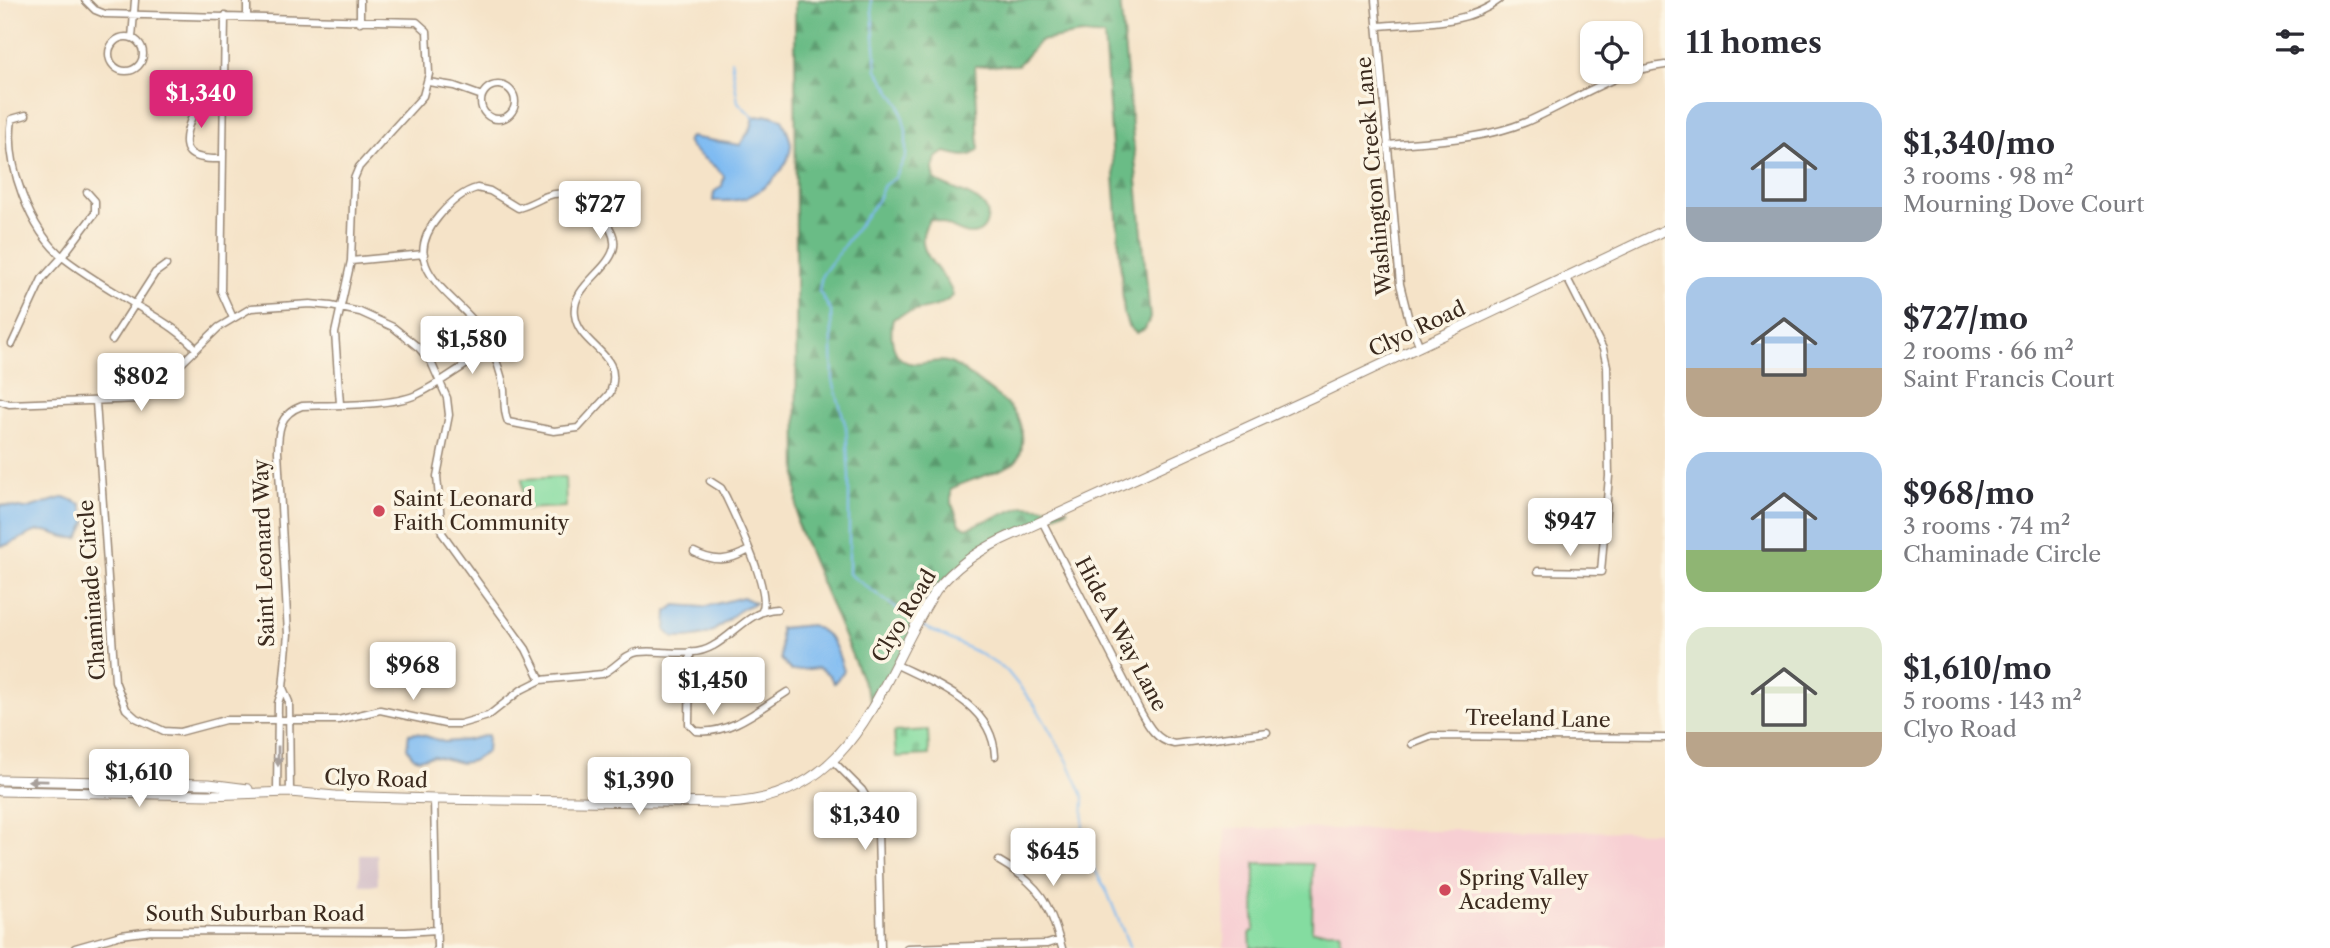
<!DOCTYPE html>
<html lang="en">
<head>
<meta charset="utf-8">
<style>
  body { margin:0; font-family:"Libre Caslon Text",serif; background:#f7f7f7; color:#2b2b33; height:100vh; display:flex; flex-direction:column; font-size:26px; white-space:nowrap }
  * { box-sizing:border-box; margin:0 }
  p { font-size:23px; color:#7c7c81 }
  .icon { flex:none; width:38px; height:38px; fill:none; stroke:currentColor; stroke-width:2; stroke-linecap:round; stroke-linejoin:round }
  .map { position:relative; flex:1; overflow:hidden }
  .panel { display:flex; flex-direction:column; background:#fff; width:665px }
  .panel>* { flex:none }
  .fabs { position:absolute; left:1580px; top:21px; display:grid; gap:14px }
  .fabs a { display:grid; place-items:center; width:63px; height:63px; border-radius:14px; background:#fff; box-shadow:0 2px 5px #0004; font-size:35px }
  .price { position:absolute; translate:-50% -60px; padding:0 16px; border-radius:7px; background:#fff; color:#222; font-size:23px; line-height:46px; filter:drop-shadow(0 2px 4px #0008) }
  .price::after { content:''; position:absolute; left:50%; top:42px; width:21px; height:16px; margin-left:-10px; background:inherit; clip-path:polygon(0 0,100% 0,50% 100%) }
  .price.on { background:#db2777; color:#fff }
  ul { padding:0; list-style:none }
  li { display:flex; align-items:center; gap:21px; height:175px; padding:0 21px }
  li span { display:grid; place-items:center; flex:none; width:196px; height:140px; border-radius:21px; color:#555 }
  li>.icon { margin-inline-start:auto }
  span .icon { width:84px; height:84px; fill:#fffc; stroke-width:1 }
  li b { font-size:30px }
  h2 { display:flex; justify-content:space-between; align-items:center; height:84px; padding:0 21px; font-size:30px }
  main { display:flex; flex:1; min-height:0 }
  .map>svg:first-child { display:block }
  .built { fill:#f7cfd3 }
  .industrial { fill:#d2bdc7 }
  .forest { fill:url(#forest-firs); stroke:#537352; stroke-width:2 }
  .cemetery { fill:url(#cemetery-stones); stroke:#60835f; stroke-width:2 }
  .green { fill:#84dca0; stroke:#60835f; stroke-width:2 }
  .water { fill:#7fbbf2; stroke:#5d7288; stroke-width:2 }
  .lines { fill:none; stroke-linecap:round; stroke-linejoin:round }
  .stream { stroke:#7fbbf2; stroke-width:2 }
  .street-casing { stroke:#988673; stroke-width:9 }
  .secondary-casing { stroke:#988673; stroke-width:11 }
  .street { stroke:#fff; stroke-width:6 }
  .secondary { stroke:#fff; stroke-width:9 }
  .oneway { fill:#a79f9a }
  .poi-dot { fill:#d1495b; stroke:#fcf5e5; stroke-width:2.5 }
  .labels { text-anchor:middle; stroke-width:7; stroke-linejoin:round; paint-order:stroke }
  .street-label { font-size:21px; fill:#3b2a1e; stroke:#fcf5e5 }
  .poi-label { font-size:21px; fill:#3b2a1e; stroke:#fcf5e5; text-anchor:start }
</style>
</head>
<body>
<main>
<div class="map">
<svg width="1665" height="948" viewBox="0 0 1665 948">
  <defs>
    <pattern id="forest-firs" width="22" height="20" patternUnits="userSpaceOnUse" patternTransform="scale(1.75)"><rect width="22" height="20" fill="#6bbc86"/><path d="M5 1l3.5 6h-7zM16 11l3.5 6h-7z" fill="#59996d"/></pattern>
    <pattern id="cemetery-stones" width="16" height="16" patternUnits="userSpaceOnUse" patternTransform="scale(1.75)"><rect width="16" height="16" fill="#84dca0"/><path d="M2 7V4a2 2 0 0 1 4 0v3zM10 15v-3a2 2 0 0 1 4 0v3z" fill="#73bd89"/></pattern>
  </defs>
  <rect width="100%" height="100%" fill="#fcf5e5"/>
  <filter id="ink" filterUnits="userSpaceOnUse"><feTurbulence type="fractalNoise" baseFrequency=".0143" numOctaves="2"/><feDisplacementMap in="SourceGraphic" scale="14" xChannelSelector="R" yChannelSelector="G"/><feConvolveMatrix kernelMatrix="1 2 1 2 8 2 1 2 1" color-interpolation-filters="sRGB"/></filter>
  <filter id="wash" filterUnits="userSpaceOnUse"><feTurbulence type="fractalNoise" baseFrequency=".00686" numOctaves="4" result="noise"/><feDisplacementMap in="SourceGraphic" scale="28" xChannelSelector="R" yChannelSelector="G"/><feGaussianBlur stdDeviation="1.57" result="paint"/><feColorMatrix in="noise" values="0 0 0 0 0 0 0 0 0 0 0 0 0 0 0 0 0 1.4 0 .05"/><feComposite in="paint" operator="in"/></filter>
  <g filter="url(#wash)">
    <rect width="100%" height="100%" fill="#f5e3c8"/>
    <path class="built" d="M 1225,828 L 1665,832 L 1665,948 L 1224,948 Z"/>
    <path class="industrial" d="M 360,855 L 377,855 L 378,885 L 360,885 Z"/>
    <path class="forest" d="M 795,0 L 1120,0 L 1150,318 L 1145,329 L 1136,333 L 1128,326 L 1124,314 L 1104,36 L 1081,34 L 1040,41 L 1018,65 L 975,66 L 979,149 C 969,160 959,155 945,152 L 936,158 L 933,169 L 935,180 C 949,191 1000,197 985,226 C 982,231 977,234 971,234 C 961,235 944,221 930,219 C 906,253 948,270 953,296 C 932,314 913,306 893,319 C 890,330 891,351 901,359 C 914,370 933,358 947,362 C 959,365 969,375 979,382 C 1001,399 1025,412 1022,443 C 1022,450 1020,457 1015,462 C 1005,471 966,480 951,489 L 951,502 L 960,524 L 967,528 L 1024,506 L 1068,509 L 1001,540 L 946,578 L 873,706 L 797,524 Z"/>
    <path class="cemetery" d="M 928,730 L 929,755 L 896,757 L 894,732 Z"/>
    <path class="green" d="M 565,477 L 566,507 L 524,509 L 522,479 Z
      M 1255,863 L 1313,864 L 1312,931 L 1341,931 L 1340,948 L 1251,948 L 1250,932 L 1254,931 Z"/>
    <path class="water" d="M 769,115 L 782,119 C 785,127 791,138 791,145 C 790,169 766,189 746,198 C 735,202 723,201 713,201 L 714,192 L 722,186 L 724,176 C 714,162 694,156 687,141 L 690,137 L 740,145 L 751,128 L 754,117 Z
      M 65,497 L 81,504 L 87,521 L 79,538 C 63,540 51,529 38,531 C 25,534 15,545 0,546 L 0,505 L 25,509 Z
      M 743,597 L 755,603 C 734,611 729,621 713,631 C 700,638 687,638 674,638 L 666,631 L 667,611 L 676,605 L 704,607 Z
      M 811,625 C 835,636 836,647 844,671 L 834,683 L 829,675 L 819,668 L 791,671 L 781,659 L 780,628 Z
      M 417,733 L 444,742 L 467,740 L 488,735 L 487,752 L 472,761 L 461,763 L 434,756 L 418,759 L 413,757 L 407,748 L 409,734 Z"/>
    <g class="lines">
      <path class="stream" d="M 871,0 L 877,70 L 900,105 L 906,131 L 906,156 L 895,178 L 884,185 L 877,201 L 822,275 L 819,291 L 831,311 L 833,381 L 846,427 L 849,476 L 849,574 L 915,622
        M 731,60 L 738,102 L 755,119
        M 920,625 L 979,653 L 1007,671 L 1036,707 L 1067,760 L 1084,798 L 1082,846 L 1108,894 L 1130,948"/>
    </g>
  </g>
  <g filter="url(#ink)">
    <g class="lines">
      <g class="street-casing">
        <path id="street" d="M 85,0 L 95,10 L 105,14 L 417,22 L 427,31 L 429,74 L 423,96 L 359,167 L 354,179 L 351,261 L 335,333 L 340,404
          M 360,0 L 360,22
          M 1375,0 L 1400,284 L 1409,320 L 1420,347
          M 225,16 L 221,291 L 233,318
          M 247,16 L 247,0
          M 1377,26 C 1417,22 1466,26 1499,0
          M109 54a17 17 0 1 1 34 0a17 17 0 1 1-34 0Z
          M 132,38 L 135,0
          M 428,82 L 454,86 L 482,96
          M481 102a17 17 0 1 1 34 0a17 17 0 1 1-34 0Z
          M 26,115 L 12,119 C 5,164 29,230 65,259 C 87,276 112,290 136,305 C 157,318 180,330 196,349
          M 1388,145 C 1434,140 1482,140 1526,122 C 1571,103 1616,70 1665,65
          M 223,159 C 189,160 178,153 191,119 C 193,112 196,99 203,95 C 210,91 218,93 225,93
          M 477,188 L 490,191 L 518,208 C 528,206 537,200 547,196 C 568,188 585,201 599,215 C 646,261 569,275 575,315 C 579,348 626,352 610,393 L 578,428 L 554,431 L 508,422 C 503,411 505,402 504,390 C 502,375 494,354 487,340 C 466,297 391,273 439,216 C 449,204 461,192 477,188 Z
          M 351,261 L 424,254
          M 112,340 L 155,273 L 166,265
          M 12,344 L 42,279 L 62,257 L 95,213 L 95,201 L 87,192
          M 0,401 L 9,404 L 140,399 L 151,393 L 219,327 L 251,308 L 310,304 L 331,306 L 360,312 L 393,327 L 419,348 L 431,362 L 447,398 L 449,415 L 437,476 L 442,533 L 526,649 L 541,680
          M 96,402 L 115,681 L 126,709 L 136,718 L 164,731 L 180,732 L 225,720 L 338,720 L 380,710 L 445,724 L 460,724 L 488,716 L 521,690 L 541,680 L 602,674 C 615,669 624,654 638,652 C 662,649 691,659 713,646 C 735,634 750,610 777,609
          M 710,481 L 721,488 L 726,497 C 736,518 772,592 762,611
          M 1042,521 L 1139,709 C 1148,725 1155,740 1174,744 L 1267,732
          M 694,552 C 715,563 729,561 749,550
          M 1538,571 L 1601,572 L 1609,476 L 1607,366 L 1603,349 L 1567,278
          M 690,652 L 689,724 L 696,731 C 730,735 760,709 787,692
          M 895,664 C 935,684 993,704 995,756
          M 283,688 L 289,702 L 290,792
          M 1412,744 L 1432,736 L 1665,738
          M 833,761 L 862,790 L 875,812 L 878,832 L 881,948
          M 277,792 L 278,703 L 283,688 L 288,634 L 278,452 C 278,431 279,414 302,406 C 332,405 391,406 416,395 C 443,383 464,362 492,351
          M 434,799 L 437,948
          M 999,861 C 1042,886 1048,901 1062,948
          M 75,948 L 121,935 L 152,931 L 406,932 L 437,930
          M 907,948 L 1047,944 L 1060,940"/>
      </g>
      <g class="secondary-casing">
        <path id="secondary" d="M 0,780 L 209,784 L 248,789
          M 0,791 L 208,795 L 290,792 L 335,796 L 434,799 L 729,803 C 859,796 878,681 936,590 C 955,567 975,553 1001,540 L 1313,397 L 1665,230"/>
      </g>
      <use href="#street" class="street"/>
      <use href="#secondary" class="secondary"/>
    </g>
    <defs><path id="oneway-solid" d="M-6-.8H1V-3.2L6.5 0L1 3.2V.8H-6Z" transform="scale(1.75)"/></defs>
    <g class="oneway">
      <use href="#oneway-solid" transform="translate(278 756) rotate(90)"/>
      <use href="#oneway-solid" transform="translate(38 781) rotate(-179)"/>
    </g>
  </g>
  <g class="poi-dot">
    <circle cx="379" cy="511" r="7"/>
    <circle cx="1445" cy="890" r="7"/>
  </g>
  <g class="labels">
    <g class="street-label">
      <text transform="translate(1374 176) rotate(-95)" y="7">Washington Creek Lane</text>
      <text transform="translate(1417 329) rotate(-25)" y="7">Clyo Road</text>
      <text transform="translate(264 553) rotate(-92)" y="7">Saint Leonard Way</text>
      <text transform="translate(92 590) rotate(-94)" y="7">Chaminade Circle</text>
      <text transform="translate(904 616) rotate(-59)" y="7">Clyo Road</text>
      <text transform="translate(1121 634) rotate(62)" y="7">Hide A Way Lane</text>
      <text transform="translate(1538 719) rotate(1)" y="7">Treeland Lane</text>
      <text transform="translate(376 779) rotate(2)" y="7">Clyo Road</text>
      <text x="255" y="921">South Suburban Road</text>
    </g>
    <g class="poi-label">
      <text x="393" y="506">Saint Leonard<tspan x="393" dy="24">Faith Community</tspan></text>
      <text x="1459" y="885">Spring Valley<tspan x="1459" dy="24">Academy</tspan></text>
    </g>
  </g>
</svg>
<div class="fabs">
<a><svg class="icon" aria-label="locate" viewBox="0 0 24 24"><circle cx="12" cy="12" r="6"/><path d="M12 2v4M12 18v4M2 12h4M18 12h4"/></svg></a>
</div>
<b class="price on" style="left:201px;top:130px">$1,340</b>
<b class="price" style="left:600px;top:241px">$727</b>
<b class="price" style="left:472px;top:376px">$1,580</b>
<b class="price" style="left:141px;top:413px">$802</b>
<b class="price" style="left:1570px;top:558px">$947</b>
<b class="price" style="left:413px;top:702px">$968</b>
<b class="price" style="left:713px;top:717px">$1,450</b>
<b class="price" style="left:139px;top:809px">$1,610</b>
<b class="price" style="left:639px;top:817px">$1,390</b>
<b class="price" style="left:865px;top:852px">$1,340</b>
<b class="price" style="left:1053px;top:888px">$645</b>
</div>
<section class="panel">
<h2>11 homes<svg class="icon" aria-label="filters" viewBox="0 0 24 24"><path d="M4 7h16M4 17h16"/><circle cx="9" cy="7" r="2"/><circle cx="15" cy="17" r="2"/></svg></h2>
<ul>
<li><span style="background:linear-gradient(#a9c7e8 75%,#9aa5b1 0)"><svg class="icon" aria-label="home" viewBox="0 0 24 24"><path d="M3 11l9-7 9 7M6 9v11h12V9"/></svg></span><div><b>$1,340/mo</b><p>3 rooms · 98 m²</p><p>Mourning Dove Court</p></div></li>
<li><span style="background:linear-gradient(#a9c7e8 65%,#b9a48a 0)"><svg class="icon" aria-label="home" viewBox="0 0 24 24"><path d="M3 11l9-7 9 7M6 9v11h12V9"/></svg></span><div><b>$727/mo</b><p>2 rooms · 66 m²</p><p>Saint Francis Court</p></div></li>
<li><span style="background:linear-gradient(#a9c7e8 70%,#8fb573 0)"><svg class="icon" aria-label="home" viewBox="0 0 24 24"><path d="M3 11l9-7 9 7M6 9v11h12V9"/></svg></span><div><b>$968/mo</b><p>3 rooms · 74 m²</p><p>Chaminade Circle</p></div></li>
<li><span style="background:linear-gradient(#dfe7d0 75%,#b9a48a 0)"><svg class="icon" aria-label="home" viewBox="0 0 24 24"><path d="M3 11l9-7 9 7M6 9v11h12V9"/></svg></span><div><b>$1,610/mo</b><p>5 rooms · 143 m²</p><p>Clyo Road</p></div></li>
</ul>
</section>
</main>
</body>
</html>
